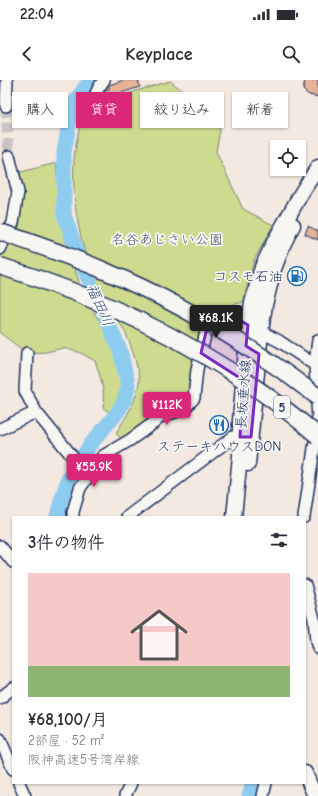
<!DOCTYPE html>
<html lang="ja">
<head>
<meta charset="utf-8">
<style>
  body { margin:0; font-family:"Comic Neue","Klee One",sans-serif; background:#f7f7f7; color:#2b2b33; height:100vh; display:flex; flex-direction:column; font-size:15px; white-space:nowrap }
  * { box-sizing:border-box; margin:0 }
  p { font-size:13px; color:#7c7c81 }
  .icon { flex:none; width:22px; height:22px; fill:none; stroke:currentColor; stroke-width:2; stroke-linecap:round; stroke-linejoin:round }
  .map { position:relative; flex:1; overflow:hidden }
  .side { position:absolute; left:12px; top:436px; width:294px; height:268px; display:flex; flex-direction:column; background:#fff; border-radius:0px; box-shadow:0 1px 3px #0004 }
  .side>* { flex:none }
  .hud { position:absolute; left:12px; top:12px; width:294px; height:36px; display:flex; gap:8px }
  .controls { position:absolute; left:270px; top:60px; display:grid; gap:8px }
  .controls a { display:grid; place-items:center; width:36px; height:36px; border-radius:0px; background:#fff; box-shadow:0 1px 3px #0004; font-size:20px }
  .price { position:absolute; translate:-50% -34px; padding:0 9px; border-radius:4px; background:#db2777; color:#fff; font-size:13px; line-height:26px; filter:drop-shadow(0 1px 2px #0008) }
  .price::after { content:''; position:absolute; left:50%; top:24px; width:12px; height:9px; margin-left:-6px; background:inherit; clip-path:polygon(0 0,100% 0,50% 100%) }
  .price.selected { background:#222; color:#fff }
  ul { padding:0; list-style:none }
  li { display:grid; align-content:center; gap:8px; height:212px; padding:0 16px }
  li+li { border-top:1px solid #e1e1e2 }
  li span { display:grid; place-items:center; height:124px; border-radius:0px; color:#555 }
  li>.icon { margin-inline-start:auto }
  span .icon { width:72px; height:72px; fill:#fffc; stroke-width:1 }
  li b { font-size:17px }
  h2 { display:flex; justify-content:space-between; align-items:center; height:48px; padding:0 16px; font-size:17px }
  .tag { padding:0 14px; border-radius:0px; background:#fff; box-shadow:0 1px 3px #0004; font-size:14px; line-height:36px }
  .tag.selected { background:#db2777; color:#fff }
  .status { display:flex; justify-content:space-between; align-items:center; height:28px; padding:0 20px; background:#fff; direction:ltr }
  .status svg { height:11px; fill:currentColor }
  header { display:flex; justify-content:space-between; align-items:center; height:52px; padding:0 16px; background:#fff; font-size:18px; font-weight:800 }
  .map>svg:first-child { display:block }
  .green { fill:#cedb8f; stroke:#748576 }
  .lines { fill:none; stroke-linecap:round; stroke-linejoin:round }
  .river { stroke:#8eccef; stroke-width:15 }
  .building { fill:#e6b398; stroke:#1b2f5e }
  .minor-tunnel { stroke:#c8c4c6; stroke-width:11; stroke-dasharray:11 5.5; stroke-linecap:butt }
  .minor-casing { stroke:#1b2f5e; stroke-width:14 }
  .major-casing { stroke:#1b2f5e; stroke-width:17 }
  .minor { stroke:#f6f6f2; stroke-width:11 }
  .major { stroke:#f6f6f2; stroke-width:14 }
  .highway-bridge-casing { stroke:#1b2f5e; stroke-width:19; stroke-linecap:butt }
  .highway-bridge { stroke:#f6f6f2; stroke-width:16 }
  .marked { fill:#7b2cbf; fill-opacity:0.2; stroke:#7b2cbf; stroke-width:3; stroke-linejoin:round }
  .labels { text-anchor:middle; stroke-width:3.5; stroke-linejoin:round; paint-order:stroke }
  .shield { fill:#f6f6f2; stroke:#5d6b8a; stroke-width:1 }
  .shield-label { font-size:13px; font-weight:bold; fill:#1b2f5e }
  .park-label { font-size:14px; fill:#485a6a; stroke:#f6f6f2 }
  .poi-label { font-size:14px; fill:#1b2f5e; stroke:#f6f6f2; text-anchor:end }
  .street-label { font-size:14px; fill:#1b2f5e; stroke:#f6f6f2 }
  .water-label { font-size:15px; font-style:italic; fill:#385682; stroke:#f6f6f2 }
</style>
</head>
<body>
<div class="status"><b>22:04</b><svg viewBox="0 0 49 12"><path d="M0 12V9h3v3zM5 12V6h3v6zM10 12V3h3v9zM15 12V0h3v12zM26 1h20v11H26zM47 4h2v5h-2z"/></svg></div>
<header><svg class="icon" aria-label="back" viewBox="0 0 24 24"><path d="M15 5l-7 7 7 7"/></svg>Keyplace<svg class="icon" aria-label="search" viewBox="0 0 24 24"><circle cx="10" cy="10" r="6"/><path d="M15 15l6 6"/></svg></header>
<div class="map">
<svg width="318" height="716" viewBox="0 0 318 716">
  <rect width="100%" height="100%" fill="#f3e9e0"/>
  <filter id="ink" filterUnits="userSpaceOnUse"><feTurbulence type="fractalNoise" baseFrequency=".025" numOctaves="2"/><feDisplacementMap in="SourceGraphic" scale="8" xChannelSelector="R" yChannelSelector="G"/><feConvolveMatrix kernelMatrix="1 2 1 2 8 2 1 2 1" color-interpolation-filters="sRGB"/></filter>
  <g filter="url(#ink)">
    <path class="green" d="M 170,1 L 210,31 L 220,50 L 216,72 L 243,129 L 273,145 L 254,180 L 243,222 L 209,232 L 188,319 L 183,325 L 123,361 L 116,353 C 125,339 139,317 139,300 C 139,288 129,258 123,248 C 118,240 111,234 107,226 C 98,209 90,191 85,172 C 76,142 72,111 74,79 C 76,59 81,40 87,20 L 96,23 Z
      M 56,83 L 62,144 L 65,159 L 82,211 L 92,230 L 101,243 L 114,268 L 122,289 L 123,304 L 112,334 L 103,328 C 105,311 101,297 95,281 L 81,273 L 63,268 L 46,272 L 27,273 L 0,253 L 0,169 L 13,143 L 13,94 Z"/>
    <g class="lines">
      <path class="river" d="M 57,437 L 61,421 L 68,399 L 90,365 L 117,333 L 126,317 L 128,305 L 120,270 L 77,173 L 64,134 L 64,73 L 72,27 L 90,0
        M 249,716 L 253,703"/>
    </g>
    <path class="building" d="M 124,0 L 138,0 L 140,7 L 111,16 L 113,23 L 102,16 L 106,9 L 109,9 L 109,5 Z
      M 305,0 L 318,0 L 318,17 L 309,15 L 303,10 Z
      M 308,146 L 318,151 L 318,160 L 305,154 Z"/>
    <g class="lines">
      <path class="minor-tunnel" d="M 6,26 L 9,76"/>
      <g class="minor-casing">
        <path id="minor" d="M 6,26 L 7,0
          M 89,28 L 99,7 L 104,0
          M 0,169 L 13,143 L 18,112 L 9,76
          M 27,273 L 25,311 L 36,332 L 72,376
          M 0,349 L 36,332
          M 73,437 L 73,432 L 80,408 L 103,376 L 130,360 L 155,342 L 160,337 L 184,329 L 194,318 L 197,289 L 210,235 L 218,232 L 236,237 L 248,245 L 279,261 L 318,287
          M 127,437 L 233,357 L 246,357
          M 304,437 L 318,341 L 315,284 L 318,260
          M 0,466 L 13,482
          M 305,505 L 314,539 L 316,561 L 318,568
          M 0,618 L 13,608
          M 0,659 L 13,689
          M 19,703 L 25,716
          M 125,716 L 131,703
          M 263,716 L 266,703"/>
      </g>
      <g class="major-casing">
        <path id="major" d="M 248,384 L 261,252 L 265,225 L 274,189 L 283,165 L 293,145
          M 234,437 L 240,376 L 240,341 L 248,245 L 252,223 L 262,187 L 274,162 L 302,112 L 318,87
          M 305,693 L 315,716"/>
      </g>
      <use href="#minor" class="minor"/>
      <use href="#major" class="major"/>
      <g class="highway-bridge-casing">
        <path id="highway-bridge" d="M 0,152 C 35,164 71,176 105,191 C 181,223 253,267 318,317
          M 0,186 C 115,222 226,277 318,356"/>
      </g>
      <use href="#highway-bridge" class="highway-bridge"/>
    </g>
  </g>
  <path class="marked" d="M 218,232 L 229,234 L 248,245 L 246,266 L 259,274 L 251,357 L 240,357 L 243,300 L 201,273 L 210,235 Z"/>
  <defs>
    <g id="fuel-ring" transform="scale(1)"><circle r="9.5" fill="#f6f6f2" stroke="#1f6fb2" stroke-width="1.5"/><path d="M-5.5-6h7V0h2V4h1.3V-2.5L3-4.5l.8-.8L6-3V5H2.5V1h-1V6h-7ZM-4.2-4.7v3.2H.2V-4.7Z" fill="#1f6fb2"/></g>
    <g id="restaurant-ring" transform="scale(1)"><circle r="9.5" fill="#f6f6f2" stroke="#1f6fb2" stroke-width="1.5"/><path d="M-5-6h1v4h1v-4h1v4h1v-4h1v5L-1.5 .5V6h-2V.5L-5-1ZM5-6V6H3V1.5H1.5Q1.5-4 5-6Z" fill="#1f6fb2"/></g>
  </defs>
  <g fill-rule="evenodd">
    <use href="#fuel-ring" x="297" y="196"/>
    <use href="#restaurant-ring" x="219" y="345"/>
  </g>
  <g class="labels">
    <rect class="shield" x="274" y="316" width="16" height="22" rx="3"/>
    <g class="shield-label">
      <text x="282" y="332">5</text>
    </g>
    <g class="park-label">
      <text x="167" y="164">名谷あじさい公園</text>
    </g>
    <g class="poi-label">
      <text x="283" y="201">コスモ石油</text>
      <text x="219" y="371" text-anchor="middle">ステーキハウスDON</text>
    </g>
    <g class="street-label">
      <text transform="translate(243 314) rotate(-86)" y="5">長坂垂水線</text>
    </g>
    <g class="water-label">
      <text transform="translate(100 225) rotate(66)" y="5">福田川</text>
    </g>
  </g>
</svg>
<div class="controls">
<a><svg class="icon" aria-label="locate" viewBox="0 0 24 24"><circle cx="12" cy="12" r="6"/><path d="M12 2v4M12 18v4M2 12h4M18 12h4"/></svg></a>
</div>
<b class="price selected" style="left:216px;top:259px">¥68.1K</b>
<b class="price" style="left:167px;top:346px">¥112K</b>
<b class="price" style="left:94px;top:408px">¥55.9K</b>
<div class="hud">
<a class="tag">購入</a>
<a class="tag selected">賃貸</a>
<a class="tag">絞り込み</a>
<a class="tag">新着</a>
</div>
<section class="side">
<h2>3件の物件<svg class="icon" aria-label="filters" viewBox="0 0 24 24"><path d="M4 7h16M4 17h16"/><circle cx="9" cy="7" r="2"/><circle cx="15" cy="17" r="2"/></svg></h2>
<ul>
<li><span style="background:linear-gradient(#f6c9c9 75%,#8fb573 0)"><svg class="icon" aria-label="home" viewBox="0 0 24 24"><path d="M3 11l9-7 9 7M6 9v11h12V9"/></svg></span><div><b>¥68,100/月</b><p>2部屋 · 52 m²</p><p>阪神高速5号湾岸線</p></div></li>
</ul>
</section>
</div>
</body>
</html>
